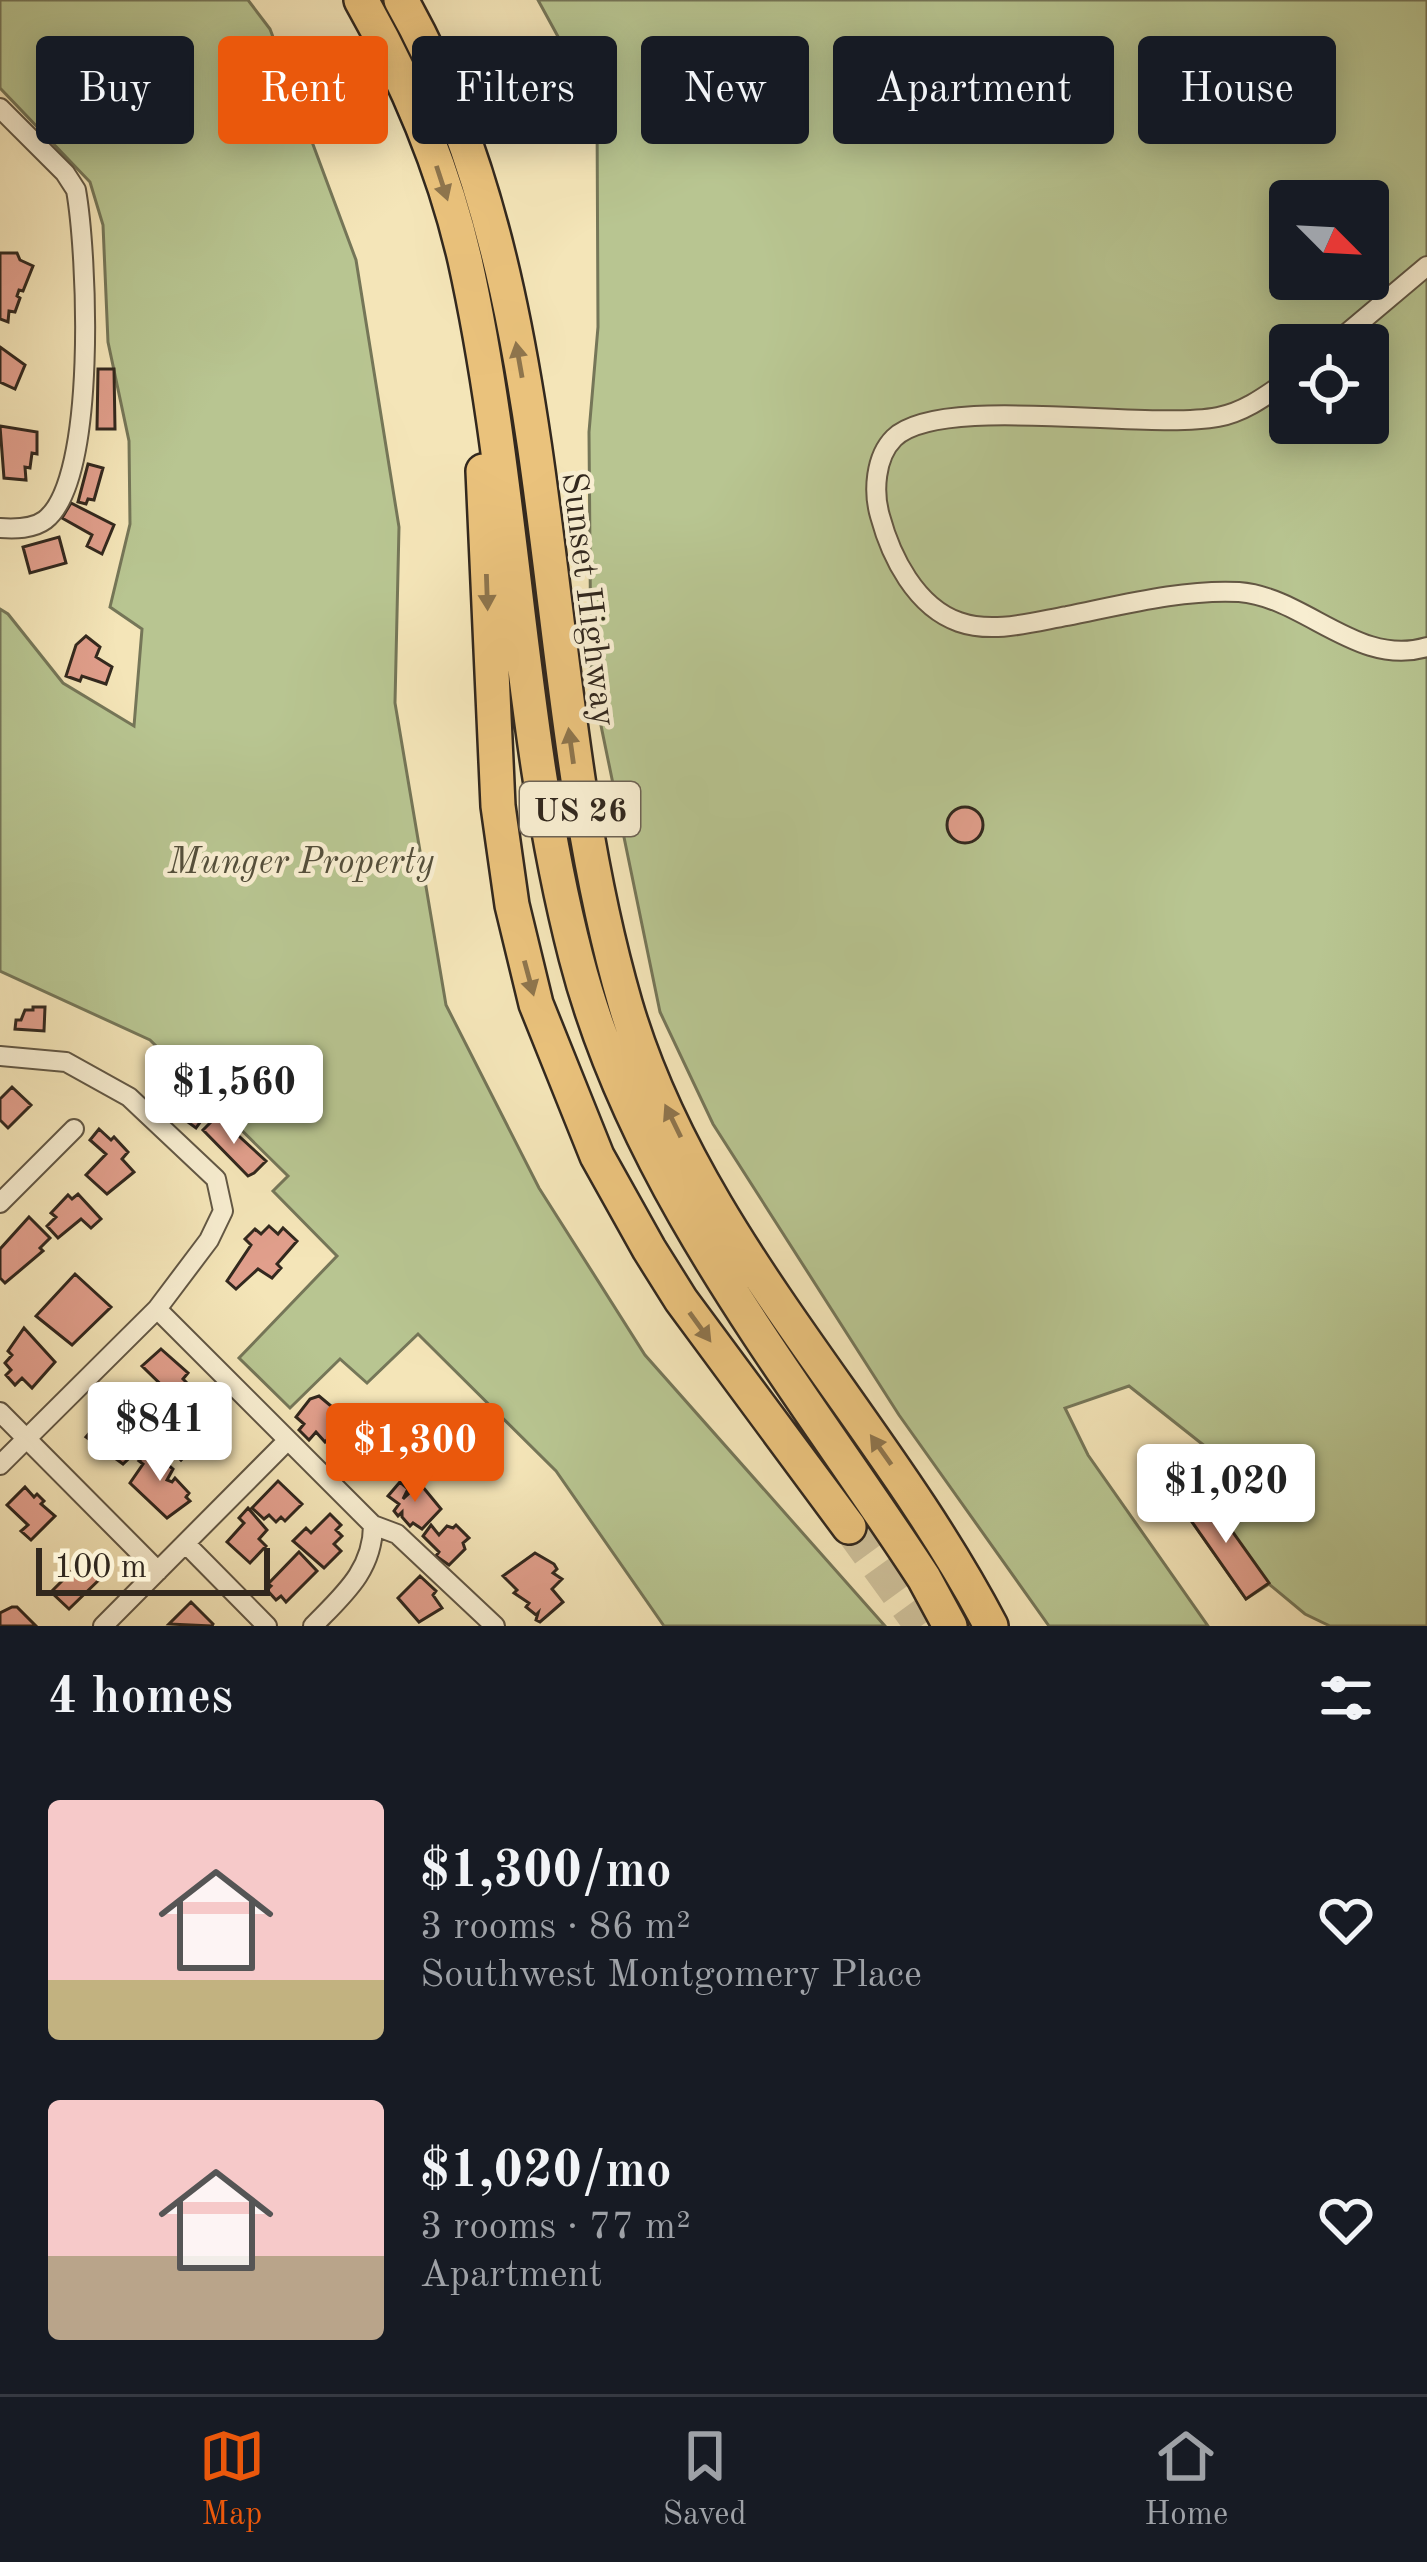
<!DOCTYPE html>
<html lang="en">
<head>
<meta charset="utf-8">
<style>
  body { margin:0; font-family:"Old Standard TT",serif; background:#20242c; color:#f1f3f6; height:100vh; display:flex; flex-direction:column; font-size:45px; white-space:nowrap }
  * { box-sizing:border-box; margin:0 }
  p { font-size:39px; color:#9ea1a6 }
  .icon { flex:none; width:66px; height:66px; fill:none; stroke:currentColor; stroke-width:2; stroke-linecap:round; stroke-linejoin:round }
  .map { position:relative; height:1626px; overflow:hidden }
  .sheet { display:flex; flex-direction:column; background:#171b24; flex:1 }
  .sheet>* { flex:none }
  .banner { position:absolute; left:36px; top:36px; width:1356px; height:108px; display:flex; gap:24px }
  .needle { width:78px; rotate:114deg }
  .fabs { position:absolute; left:1269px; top:180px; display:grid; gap:24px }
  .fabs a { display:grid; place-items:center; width:120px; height:120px; border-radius:12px; background:#171b24; box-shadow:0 6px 30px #0003; font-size:60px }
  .scale { position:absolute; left:36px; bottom:30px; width:234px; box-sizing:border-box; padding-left:12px; border:6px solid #32281e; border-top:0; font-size:33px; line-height:42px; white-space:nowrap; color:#32281e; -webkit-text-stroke:9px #f8eed1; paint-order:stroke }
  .price { position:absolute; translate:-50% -102px; padding:0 27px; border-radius:12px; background:#fff; color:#222; font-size:39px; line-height:78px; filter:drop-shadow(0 3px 6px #0008) }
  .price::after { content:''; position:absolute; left:50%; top:72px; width:36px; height:27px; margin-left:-18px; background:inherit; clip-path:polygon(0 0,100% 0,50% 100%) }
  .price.active { background:#ea580c; color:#fff }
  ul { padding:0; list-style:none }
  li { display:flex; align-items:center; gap:36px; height:300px; padding:0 48px }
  li span { display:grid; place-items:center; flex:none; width:336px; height:240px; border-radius:12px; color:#555 }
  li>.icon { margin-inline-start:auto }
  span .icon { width:144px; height:144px; fill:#fffc; stroke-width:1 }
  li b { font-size:51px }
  h2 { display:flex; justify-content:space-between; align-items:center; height:144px; padding:0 48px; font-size:51px }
  .chip { padding:0 42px; border-radius:12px; background:#171b24; box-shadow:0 6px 30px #0003; font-size:42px; line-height:108px }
  .chip.active { background:#ea580c; color:#fff }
  .dock { display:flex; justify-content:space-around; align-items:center; height:168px; border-top:3px solid #363941; background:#171b24; font-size:33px; color:#9ea1a6 }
  .dock a { display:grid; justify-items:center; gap:6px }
  .dock .active { color:#ea580c }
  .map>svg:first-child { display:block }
  .green { fill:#b8c591; stroke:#757658; stroke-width:3; fill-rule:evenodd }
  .building { fill:#e19f8c; stroke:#32281e; stroke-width:3 }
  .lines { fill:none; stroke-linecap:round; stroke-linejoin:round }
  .motorway-tunnel { stroke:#cdbf99; stroke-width:33; stroke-dasharray:33 16; stroke-linecap:butt }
  .minor-casing { stroke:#625744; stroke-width:22 }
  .motorway-casing { stroke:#32281e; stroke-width:38 }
  .minor { stroke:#f8eed1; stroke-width:18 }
  .motorway { stroke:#eac27c; stroke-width:33 }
  .oneway { fill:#8e754d }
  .labels { text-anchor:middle; stroke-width:9; stroke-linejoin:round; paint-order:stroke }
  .shield { fill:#f8eed1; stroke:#6d6354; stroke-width:3 }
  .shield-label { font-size:33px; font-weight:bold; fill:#32281e }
  .street-label { font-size:36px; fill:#32281e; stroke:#f8eed1 }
  .park-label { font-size:36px; font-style:italic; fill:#544f3b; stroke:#f8eed1 }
</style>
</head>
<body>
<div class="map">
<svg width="1427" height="1626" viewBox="0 0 1427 1626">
  <rect width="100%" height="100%" fill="#f4e5b8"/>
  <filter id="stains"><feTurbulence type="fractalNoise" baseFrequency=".00167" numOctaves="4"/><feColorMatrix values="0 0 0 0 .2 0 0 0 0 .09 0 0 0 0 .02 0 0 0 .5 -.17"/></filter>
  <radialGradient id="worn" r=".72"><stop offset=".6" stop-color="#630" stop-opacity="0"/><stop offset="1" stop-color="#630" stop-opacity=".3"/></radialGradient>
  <path class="green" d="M 0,0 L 248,0 L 270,29 L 356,260 L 399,527 L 395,703 L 446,1005 L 539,1188 L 645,1355 L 885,1626 L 664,1626 L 556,1471 L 418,1334 L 367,1383 L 340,1359 L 290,1408 L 239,1358 L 337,1256 L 273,1191 L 288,1176 L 150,1040 L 0,971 L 0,609 L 8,614 L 63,683 L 134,726 L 142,629 L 110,607 L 130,524 L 129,441 L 108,342 L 103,225 L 90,182 L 0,88 Z
    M 538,0 L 1427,0 L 1427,1626 L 1330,1626 L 1305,1614 L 1269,1584 L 1246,1599 L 1183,1509 L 1205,1493 L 1211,1451 L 1129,1386 L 1065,1408 L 1088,1455 L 1208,1626 L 1049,1626 L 899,1415 L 713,1124 L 660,1012 L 591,677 L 589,432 L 598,327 L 597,108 ZM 1290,201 L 1368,201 L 1368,279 L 1290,279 ZM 1290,345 L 1368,345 L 1368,423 L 1290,423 Z"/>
  <path class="building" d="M 0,253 L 17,253 L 20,260 L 33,266 L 23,291 L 19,290 L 17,296 L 20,298 L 15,312 L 9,311 L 8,322 L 0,319 Z
    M 0,347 L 25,365 L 15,389 L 0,382 Z
    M 98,369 L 114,369 L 115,429 L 97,429 Z
    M 0,426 L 37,432 L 37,454 L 32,453 L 30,468 L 25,467 L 26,480 L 4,478 Z
    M 88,464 L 103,468 L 94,500 L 88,499 L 86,504 L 78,502 Z
    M 71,503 L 114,525 L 102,554 L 87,546 L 92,535 L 62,518 Z
    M 59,537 L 66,563 L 30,573 L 23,547 Z
    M 86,636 L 100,647 L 96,657 L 112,667 L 106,684 L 82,676 L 80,681 L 66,676 L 76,645 Z
    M947 825a18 18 0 1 1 36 0a18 18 0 1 1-36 0Z
    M 33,1007 L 45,1007 L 44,1031 L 15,1029 L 16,1020 L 21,1020 L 25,1010 L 33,1010 Z
    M 167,1075 L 207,1113 L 196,1128 L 174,1112 L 157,1091 Z
    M 12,1087 L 31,1105 L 8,1128 L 0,1120 L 0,1099 Z
    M 217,1116 L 266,1161 L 254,1173 L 248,1176 L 203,1130 Z
    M 99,1129 L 111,1140 L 114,1137 L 128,1152 L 122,1159 L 134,1172 L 107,1194 L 86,1175 L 106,1154 L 90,1140 Z
    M 78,1194 L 101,1219 L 91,1228 L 81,1219 L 58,1238 L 47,1226 L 56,1217 L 51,1213 L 68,1195 L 72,1199 Z
    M 29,1217 L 50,1238 L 40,1248 L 43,1251 L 5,1283 L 0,1278 L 0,1249 Z
    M 269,1226 L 278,1234 L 283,1228 L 297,1241 L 277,1264 L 281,1268 L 272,1278 L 258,1269 L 236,1289 L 227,1281 L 251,1245 L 245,1239 L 255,1229 L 261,1234 Z
    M 75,1274 L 111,1307 L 72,1345 L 36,1316 Z
    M 24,1328 L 55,1362 L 32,1388 L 22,1378 L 15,1385 L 6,1375 L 11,1370 L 5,1363 L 12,1355 L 8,1351 Z
    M 161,1349 L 188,1373 L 183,1379 L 193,1389 L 180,1403 L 142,1366 Z
    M 319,1396 L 337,1411 L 330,1420 L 339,1427 L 325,1442 L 316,1432 L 309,1440 L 299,1430 L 304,1424 L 296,1417 L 310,1399 Z
    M 204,1406 L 220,1420 L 181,1460 L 168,1447 L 172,1443 L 167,1438 L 179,1424 L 183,1428 Z
    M 113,1414 L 144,1444 L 123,1464 L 86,1437 L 92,1430 L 98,1436 Z
    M 455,1420 L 473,1444 L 459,1458 L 437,1436 Z
    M 381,1423 L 396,1438 L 392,1444 L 396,1447 L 369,1476 L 360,1467 L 363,1463 L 354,1456 Z
    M 153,1448 L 160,1455 L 166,1449 L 173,1455 L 166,1463 L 173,1469 L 167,1480 L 172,1482 L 175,1478 L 189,1493 L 186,1497 L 190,1501 L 167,1518 L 130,1483 L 143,1464 L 139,1461 Z
    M 278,1481 L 302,1504 L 285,1521 L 281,1517 L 276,1522 L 269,1515 L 264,1519 L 252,1508 Z
    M 400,1482 L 408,1489 L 403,1499 L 416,1487 L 419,1490 L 422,1486 L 441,1509 L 422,1529 L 413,1523 L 410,1526 L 402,1517 L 402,1512 L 398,1516 L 394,1511 L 399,1504 L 388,1496 Z
    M 25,1487 L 34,1497 L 37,1494 L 44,1501 L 41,1504 L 55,1516 L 31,1540 L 21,1531 L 28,1525 L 7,1505 Z
    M 1205,1493 L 1269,1583 L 1246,1599 L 1183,1509 Z
    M 248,1508 L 267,1530 L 259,1539 L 266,1546 L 250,1563 L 227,1542 L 244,1523 L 239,1518 Z
    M 330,1514 L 341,1525 L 336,1530 L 342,1536 L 334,1544 L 341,1551 L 324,1568 L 293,1541 L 306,1528 L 311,1533 Z
    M 431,1525 L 439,1535 L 447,1526 L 453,1528 L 456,1525 L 469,1538 L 463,1543 L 465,1549 L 449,1565 L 436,1556 L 439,1552 L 423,1536 Z
    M 299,1552 L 317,1571 L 286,1602 L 281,1596 L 276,1600 L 267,1590 L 271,1586 L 268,1584 Z
    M 535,1553 L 554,1564 L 557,1569 L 553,1573 L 562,1579 L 552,1589 L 563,1602 L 540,1622 L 536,1620 L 538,1613 L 536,1615 L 526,1607 L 529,1603 L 514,1593 L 517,1590 L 503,1576 Z
    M 87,1556 L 105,1574 L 69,1609 L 51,1592 Z
    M 420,1576 L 436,1591 L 433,1595 L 442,1608 L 419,1622 L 398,1598 Z
    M 191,1602 L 213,1624 L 212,1626 L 169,1624 Z
    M 12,1607 L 17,1607 L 36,1626 L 0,1626 L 0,1613 Z"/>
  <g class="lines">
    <path class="motorway-tunnel" d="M 849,1527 L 921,1626"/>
    <g class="minor-casing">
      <path id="minor" d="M 0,108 L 65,173 L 76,190 C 87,252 98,479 45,520 C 33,529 15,529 0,528
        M 1333,345 L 1427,266
        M 1290,379 C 1267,395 1245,412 1218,417 C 1145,431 940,393 894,438 C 875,457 873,492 880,516 C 891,557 916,607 959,622 C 993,634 1033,622 1067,616 C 1122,605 1183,589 1239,592 C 1305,597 1358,668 1427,647
        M 0,1056 L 66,1062 L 129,1097 L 216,1179 L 223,1211 L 209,1240 L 157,1309 L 0,1465
        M 0,1203 L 74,1129
        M 157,1309 L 373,1525 C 373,1571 342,1596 313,1626
        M 0,1412 L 158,1571
        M 373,1525 L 397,1534 L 495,1626
        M 186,1544 L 267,1626
        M 103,1626 L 287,1441"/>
    </g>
    <g class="motorway-casing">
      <path id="motorway" d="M 361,0 C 407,81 444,169 465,260 C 516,490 517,729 576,957 C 636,1190 795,1380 924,1578 L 950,1626
        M 401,0 C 569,295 531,680 625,1003 C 693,1237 880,1414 991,1626
        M 483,471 L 498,806 L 512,905 L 536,1004 L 597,1156 L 649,1249 L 681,1300 L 849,1527"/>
    </g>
    <use href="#minor" class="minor"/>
    <use href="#motorway" class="motorway"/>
  </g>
  <defs><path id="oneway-solid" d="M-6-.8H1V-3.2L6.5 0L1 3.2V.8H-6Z" transform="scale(3)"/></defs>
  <g class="oneway">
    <use href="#oneway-solid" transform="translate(442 183) rotate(72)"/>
    <use href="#oneway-solid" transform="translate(519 360) rotate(-100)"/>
    <use href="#oneway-solid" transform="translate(487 592) rotate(88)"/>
    <use href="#oneway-solid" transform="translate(571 746) rotate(-98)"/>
    <use href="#oneway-solid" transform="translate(529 978) rotate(75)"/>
    <use href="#oneway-solid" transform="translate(673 1121) rotate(-116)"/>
    <use href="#oneway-solid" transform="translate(700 1327) rotate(54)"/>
    <use href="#oneway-solid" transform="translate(881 1450) rotate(-125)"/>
  </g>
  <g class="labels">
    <rect class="shield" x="520" y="782" width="120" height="54" rx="9"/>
    <g class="shield-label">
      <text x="580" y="821">US 26</text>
    </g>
    <g class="street-label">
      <text transform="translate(591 599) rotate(83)" y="13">Sunset Highway</text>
    </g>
    <g class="park-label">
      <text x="301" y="873">Munger Property</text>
    </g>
  </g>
  <rect width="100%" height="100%" filter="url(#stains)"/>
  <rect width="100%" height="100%" fill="url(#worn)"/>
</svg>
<div class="fabs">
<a><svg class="needle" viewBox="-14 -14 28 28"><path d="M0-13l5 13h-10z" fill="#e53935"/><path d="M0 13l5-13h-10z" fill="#9ea1a6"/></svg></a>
<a><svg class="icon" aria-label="locate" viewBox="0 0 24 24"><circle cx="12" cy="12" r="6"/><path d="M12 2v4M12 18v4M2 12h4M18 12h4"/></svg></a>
</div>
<div class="scale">100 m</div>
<b class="price" style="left:234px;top:1147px">$1,560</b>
<b class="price" style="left:160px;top:1484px">$841</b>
<b class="price active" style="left:415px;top:1505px">$1,300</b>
<b class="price" style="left:1226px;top:1546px">$1,020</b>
<div class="banner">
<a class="chip">Buy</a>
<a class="chip active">Rent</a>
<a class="chip">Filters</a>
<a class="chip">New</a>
<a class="chip">Apartment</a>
<a class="chip">House</a>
</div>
</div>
<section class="sheet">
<h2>4 homes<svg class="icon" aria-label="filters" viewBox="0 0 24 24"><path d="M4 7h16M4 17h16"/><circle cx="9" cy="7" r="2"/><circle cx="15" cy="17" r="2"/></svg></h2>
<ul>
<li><span style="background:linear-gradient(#f6c9c9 75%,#c2b280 0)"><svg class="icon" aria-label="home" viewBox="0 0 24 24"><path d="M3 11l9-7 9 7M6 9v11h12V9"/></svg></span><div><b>$1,300/mo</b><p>3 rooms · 86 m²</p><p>Southwest Montgomery Place</p></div><svg class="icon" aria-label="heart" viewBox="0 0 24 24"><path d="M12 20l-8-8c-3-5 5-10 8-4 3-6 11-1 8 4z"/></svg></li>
<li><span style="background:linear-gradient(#f6c9c9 65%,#b9a48a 0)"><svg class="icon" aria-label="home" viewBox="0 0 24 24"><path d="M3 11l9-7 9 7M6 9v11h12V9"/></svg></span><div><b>$1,020/mo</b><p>3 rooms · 77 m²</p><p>Apartment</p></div><svg class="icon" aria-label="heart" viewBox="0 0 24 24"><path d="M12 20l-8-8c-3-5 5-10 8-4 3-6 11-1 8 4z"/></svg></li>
</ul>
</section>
<nav class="dock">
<a class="active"><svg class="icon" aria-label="map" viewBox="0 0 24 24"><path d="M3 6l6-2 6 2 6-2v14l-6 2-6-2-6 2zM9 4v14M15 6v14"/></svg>Map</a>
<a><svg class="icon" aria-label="saved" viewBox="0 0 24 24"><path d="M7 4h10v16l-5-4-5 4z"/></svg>Saved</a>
<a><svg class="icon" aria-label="home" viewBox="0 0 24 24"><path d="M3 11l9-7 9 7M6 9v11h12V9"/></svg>Home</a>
</nav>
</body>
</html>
